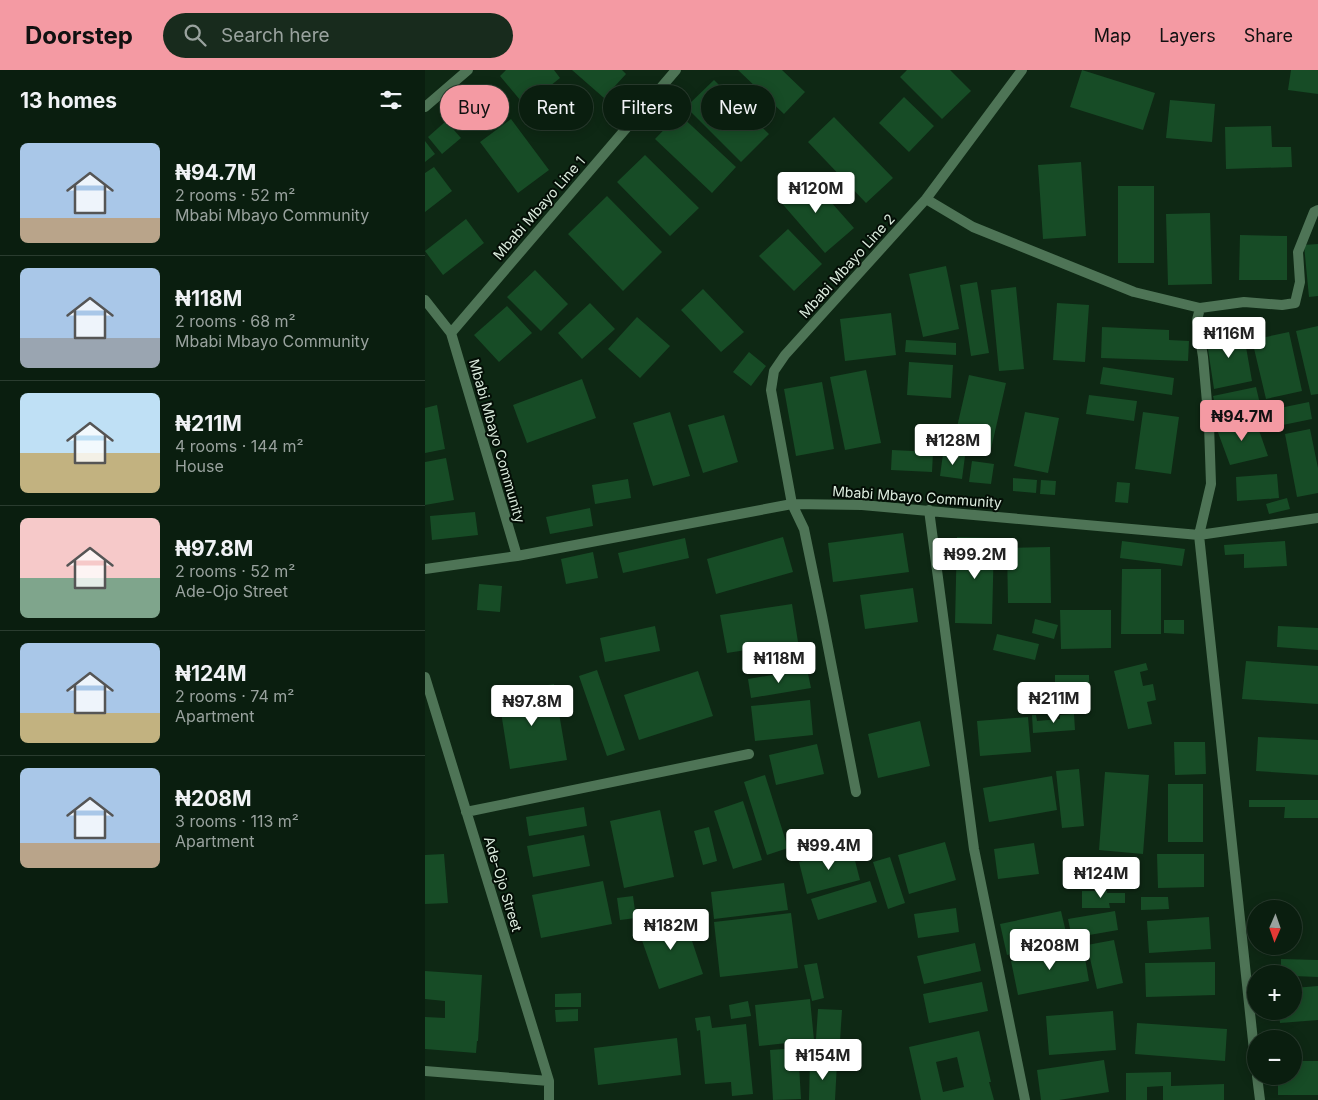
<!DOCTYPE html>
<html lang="en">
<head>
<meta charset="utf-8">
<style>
  body { margin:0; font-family:Inter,sans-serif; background:#182b1d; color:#f1f3f6; height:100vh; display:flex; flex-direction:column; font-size:19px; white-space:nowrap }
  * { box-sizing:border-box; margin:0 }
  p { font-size:16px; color:#99a29e }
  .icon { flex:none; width:28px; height:28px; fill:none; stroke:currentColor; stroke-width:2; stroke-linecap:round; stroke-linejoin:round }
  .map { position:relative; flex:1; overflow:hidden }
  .panel { display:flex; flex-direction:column; background:#0a1e0f; width:425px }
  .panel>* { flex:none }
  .top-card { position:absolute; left:15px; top:15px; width:475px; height:45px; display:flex; gap:10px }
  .needle { width:32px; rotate:182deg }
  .controls { position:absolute; left:822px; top:830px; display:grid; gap:10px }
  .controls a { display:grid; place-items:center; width:55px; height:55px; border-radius:50%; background:#0a1e0f; box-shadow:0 2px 12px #0003,0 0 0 1px #2a3c2f; font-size:25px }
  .price { position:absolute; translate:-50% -42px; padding:0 11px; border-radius:5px; background:#fff; color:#222; font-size:16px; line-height:32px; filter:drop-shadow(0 1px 2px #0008) }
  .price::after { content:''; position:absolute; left:50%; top:30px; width:15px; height:11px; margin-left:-8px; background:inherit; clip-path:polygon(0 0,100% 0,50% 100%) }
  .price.current { background:#f49aa3; color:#111 }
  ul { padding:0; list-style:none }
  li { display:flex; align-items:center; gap:15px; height:125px; padding:0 20px }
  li+li { border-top:1px solid #2a3c2f }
  li span { display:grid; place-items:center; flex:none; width:140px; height:100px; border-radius:8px; color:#555 }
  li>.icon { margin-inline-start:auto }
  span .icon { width:60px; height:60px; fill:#fffc; stroke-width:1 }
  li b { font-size:21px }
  h2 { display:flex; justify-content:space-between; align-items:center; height:60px; padding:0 20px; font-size:21px }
  .chip { padding:0 18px; border-radius:22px; background:#0a1e0f; box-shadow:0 2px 12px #0003,0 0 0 1px #2a3c2f; font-size:18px; line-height:45px }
  .chip.current { background:#f49aa3; color:#111 }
  header { display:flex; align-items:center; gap:30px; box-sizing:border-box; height:70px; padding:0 25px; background:#f49aa3; color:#111 }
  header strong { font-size:24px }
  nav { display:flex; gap:28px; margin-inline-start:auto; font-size:18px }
  .search { width:350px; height:45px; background:#182b1d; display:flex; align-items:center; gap:12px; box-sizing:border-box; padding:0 18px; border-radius:28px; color:#99a29e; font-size:19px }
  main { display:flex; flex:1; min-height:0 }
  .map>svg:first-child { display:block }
  .building { fill:#174c26; fill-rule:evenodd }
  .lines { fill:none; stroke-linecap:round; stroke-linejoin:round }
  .minor { stroke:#4e7456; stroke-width:10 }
  .labels { text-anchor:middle; stroke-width:4; stroke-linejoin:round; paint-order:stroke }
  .street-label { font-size:14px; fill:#dbebdd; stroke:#040e06 }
</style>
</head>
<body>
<header>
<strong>Doorstep</strong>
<div class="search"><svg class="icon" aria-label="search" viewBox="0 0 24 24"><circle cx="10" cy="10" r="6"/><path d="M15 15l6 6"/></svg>Search here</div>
<nav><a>Map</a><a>Layers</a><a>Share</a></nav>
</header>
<main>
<section class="panel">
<h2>13 homes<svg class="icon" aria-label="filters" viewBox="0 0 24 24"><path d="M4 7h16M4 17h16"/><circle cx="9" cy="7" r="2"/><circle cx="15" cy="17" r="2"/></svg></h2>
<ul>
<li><span style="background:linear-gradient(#a9c7e8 75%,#b9a48a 0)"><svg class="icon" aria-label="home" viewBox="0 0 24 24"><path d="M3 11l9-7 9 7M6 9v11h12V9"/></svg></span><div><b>₦94.7M</b><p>2 rooms · 52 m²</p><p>Mbabi Mbayo Community</p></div></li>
<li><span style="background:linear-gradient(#a9c7e8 70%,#9aa5b1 0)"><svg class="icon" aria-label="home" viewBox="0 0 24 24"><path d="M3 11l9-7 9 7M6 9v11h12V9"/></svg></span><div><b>₦118M</b><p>2 rooms · 68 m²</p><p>Mbabi Mbayo Community</p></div></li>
<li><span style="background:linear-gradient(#bfe0f5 60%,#c2b280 0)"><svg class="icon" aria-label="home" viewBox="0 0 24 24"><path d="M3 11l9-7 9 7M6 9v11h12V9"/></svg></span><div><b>₦211M</b><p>4 rooms · 144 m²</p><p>House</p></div></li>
<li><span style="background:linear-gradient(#f6c9c9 60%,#7fa58c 0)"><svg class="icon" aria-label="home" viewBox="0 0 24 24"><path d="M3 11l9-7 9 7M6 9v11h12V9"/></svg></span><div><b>₦97.8M</b><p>2 rooms · 52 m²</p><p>Ade-Ojo Street</p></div></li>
<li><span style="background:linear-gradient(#a9c7e8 70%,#c2b280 0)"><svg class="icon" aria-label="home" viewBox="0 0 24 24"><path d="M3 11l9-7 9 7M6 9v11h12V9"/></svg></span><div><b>₦124M</b><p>2 rooms · 74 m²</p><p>Apartment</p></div></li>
<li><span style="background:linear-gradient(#a9c7e8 75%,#b9a48a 0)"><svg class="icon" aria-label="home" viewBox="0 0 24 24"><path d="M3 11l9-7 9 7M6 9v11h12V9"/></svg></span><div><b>₦208M</b><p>3 rooms · 113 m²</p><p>Apartment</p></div></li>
</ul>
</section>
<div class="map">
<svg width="893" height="1030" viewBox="0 0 893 1030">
  <rect width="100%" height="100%" fill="#0e2814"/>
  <path class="building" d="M 81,0 L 129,0 L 135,8 L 100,36 L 75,6 Z
    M 147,0 L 197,0 L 201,4 L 179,28 Z
    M 313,0 L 357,0 L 380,22 L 359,44 Z
    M 482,0 L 525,0 L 546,21 L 517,49 L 475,7 Z
    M 657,0 L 730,23 L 718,60 L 645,37 Z
    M 866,0 L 893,0 L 893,24 L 863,20 Z
    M 289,10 L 344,64 L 316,92 L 261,37 Z
    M 479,27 L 509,56 L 484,82 L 454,53 Z
    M 745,30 L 790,34 L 787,72 L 741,68 Z
    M 254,44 L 311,97 L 287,123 L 230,69 Z
    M 409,47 L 468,108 L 441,133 L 383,72 Z
    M 86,49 L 124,100 L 93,123 L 55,72 Z
    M 21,51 L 36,68 L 17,84 L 3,67 Z
    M 846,56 L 847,77 L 866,77 L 867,97 L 801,99 L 800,57 Z
    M 0,71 L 10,84 L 0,92 Z
    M 220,85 L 274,138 L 245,166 L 192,112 Z
    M 656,92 L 661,166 L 618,169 L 613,95 Z
    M 9,97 L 27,121 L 0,142 L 0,103 Z
    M 382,105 L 429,158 L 400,183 L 354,130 Z
    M 693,116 L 729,116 L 729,193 L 693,193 Z
    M 182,126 L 237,182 L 198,221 L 143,164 Z
    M 785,143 L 787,214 L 743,215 L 741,144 Z
    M 41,149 L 59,173 L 18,205 L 0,181 Z
    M 363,159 L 397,194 L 369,221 L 334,186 Z
    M 815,165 L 862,166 L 862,210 L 814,210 Z
    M 893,174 L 893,226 L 884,227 L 879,175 Z
    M 521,196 L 534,259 L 498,267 L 484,204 Z
    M 110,200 L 143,234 L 116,261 L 82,227 Z
    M 552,212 L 564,283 L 546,286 L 535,215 Z
    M 591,217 L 599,299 L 574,301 L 566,220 Z
    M 278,219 L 319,262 L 296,282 L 256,240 Z
    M 165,233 L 190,259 L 157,289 L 133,263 Z
    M 632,233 L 664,235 L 660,292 L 628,290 Z
    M 82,236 L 107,263 L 74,292 L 49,265 Z
    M 466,243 L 471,285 L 420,291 L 415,249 Z
    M 212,247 L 245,276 L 215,308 L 183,279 Z
    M 893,256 L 893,324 L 886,325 L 871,261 Z
    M 677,257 L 744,260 L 744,270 L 764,271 L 763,291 L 676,288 Z
    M 818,260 L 827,311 L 789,319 L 781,266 Z
    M 864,262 L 877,321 L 841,329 L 827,270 Z
    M 481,270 L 531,273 L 531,285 L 480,282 Z
    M 324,282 L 341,296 L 326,316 L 308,302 Z
    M 484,292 L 528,295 L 526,328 L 482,325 Z
    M 678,297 L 749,308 L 747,325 L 675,314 Z
    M 441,300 L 456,373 L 420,380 L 405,307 Z
    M 544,305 L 581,313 L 566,379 L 529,370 Z
    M 157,309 L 171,348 L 102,373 L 88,335 Z
    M 397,312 L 409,379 L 371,386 L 359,319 Z
    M 831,317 L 835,334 L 792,343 L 788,326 Z
    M 664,325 L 712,331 L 709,351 L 661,344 Z
    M 884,332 L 887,349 L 848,357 L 845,340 Z
    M 12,335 L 20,379 L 0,383 L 0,338 Z
    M 245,342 L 265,406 L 228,416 L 208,353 Z
    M 600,342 L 634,348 L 623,403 L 589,396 Z
    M 718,342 L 754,347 L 746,404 L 710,399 Z
    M 299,345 L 313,392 L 278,403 L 263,355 Z
    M 830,349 L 843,386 L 805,395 L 791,357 Z
    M 885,359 L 893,398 L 893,423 L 872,427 L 860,364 Z
    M 467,380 L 508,382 L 507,402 L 466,400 Z
    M 518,384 L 540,386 L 537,409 L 515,406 Z
    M 21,388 L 29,430 L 0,435 L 0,392 Z
    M 547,391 L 569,394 L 566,414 L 544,412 Z
    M 852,404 L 854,428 L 812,431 L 811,407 Z
    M 588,408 L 612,410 L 611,423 L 588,421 Z
    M 203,409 L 206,428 L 170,434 L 167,415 Z
    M 616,410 L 631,411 L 630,425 L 615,424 Z
    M 692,412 L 705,413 L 703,433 L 690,432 Z
    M 862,428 L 865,439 L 844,444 L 841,434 Z
    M 165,438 L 168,456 L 125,464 L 121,447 Z
    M 50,442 L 53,465 L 7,470 L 5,446 Z
    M 478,463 L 484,502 L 408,512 L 403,473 Z
    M 358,467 L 368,502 L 291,524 L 282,489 Z
    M 532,467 L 569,468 L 567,554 L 530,553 Z
    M 260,468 L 264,488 L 198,503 L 193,483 Z
    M 697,471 L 760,479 L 757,496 L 695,488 Z
    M 860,471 L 862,496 L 819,498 L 819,484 L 800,485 L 799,475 Z
    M 625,477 L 626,533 L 583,533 L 582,478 Z
    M 168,482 L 173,508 L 141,514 L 136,489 Z
    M 697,499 L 736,499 L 736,564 L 696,564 Z
    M 54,514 L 77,516 L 75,542 L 52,540 Z
    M 488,518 L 493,552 L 440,559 L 435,525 Z
    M 367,534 L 373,572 L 302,583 L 295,545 Z
    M 635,540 L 686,540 L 686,578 L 636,579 Z
    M 610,549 L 633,555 L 629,569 L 607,563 Z
    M 739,550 L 759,550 L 759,564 L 739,563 Z
    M 230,556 L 235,581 L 180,592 L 175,568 Z
    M 853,556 L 893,558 L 893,580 L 852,577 Z
    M 572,564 L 614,574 L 610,590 L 568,580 Z
    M 821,591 L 893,596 L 893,634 L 817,629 Z
    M 721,593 L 723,600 L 715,602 L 718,616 L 728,614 L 731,630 L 722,632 L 727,654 L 703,659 L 689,601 Z
    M 382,599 L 386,618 L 326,628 L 323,609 Z
    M 172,600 L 200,680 L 182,686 L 154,606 Z
    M 273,601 L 288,646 L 214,670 L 199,625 Z
    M 630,605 L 664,605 L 665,629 L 630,630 Z
    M 129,614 L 142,690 L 85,699 L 73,623 Z
    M 385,630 L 388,665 L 330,671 L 326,636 Z
    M 649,644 L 650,660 L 608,663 L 607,645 L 611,645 L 612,651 L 635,649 L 635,645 Z
    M 603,647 L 606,682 L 555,686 L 552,651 Z
    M 495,651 L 505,696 L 453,708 L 443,664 Z
    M 833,667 L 893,670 L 893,705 L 831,701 Z
    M 749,672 L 780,672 L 781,704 L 750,705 Z
    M 392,674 L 399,704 L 351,715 L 344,685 Z
    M 654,699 L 659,756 L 637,758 L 631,701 Z
    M 680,702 L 724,705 L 718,784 L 674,780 Z
    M 340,705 L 363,778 L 342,785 L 319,712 Z
    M 627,706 L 632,740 L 564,752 L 558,718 Z
    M 743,714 L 778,714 L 778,772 L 743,772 Z
    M 824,730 L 893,730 L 893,748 L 859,748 L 860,737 L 824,737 Z
    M 318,731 L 337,790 L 308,799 L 289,741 Z
    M 159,737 L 162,756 L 104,766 L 101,747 Z
    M 235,740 L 249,807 L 199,818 L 185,751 Z
    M 284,757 L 292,791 L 278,795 L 269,761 Z
    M 159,765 L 165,796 L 108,807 L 102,776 Z
    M 520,772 L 531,810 L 484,824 L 473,785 Z
    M 609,773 L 614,804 L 573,809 L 569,779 Z
    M 427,779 L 435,810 L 382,824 L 374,792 Z
    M 19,784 L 23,833 L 0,834 L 0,785 Z
    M 732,784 L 779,784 L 779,817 L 733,818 Z
    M 465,787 L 480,833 L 463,839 L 448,792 Z
    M 677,791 L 710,795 L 708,812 L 675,808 Z
    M 178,811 L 187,854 L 116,868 L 107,825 Z
    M 445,811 L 452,832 L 393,850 L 386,829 Z
    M 359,813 L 363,840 L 289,849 L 286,822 Z
    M 657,821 L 682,821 L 682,823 L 700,823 L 700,833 L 684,833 L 685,838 L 657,838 Z
    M 208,826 L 211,848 L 195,850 L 192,828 Z
    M 716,827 L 743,827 L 744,839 L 716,840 Z
    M 531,838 L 534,862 L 493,868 L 489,844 Z
    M 636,841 L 643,871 L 582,885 L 575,854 Z
    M 690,841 L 693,860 L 647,868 L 643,849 Z
    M 366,843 L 373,898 L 295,907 L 289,852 Z
    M 258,844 L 278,904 L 234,919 L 213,859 Z
    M 784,847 L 786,879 L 724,883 L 722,851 Z
    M 689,870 L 698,913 L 672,919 L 662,875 Z
    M 550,873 L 556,901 L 499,914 L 492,886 Z
    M 658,877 L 664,911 L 593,925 L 586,891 Z
    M 856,889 L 893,890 L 893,907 L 869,906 L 869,904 L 856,904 Z
    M 790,892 L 790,925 L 721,927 L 720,893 Z
    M 392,893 L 399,928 L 387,931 L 379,895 Z
    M 0,901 L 57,905 L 53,971 L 52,971 L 51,983 L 0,979 L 0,947 L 20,948 L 20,931 L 0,929 Z
    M 557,912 L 563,941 L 504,953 L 498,924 Z
    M 893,916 L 893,950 L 855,953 L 854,941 L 869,941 L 869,918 Z
    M 156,923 L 156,937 L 130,937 L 130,924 Z
    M 385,929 L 389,970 L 334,976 L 330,935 Z
    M 323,931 L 326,946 L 306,949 L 304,935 Z
    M 153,939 L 153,951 L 131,952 L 130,940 Z
    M 393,939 L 417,940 L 414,986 L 390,984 Z
    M 688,941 L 691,980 L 624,985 L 621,946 Z
    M 285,946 L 287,958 L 321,954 L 328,1024 L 307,1026 L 306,1012 L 280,1014 L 275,960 L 272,961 L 270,948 Z
    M 712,953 L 802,959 L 800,991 L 710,984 Z
    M 554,961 L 566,1012 L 564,1012 L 569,1030 L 496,1030 L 484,977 ZM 532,987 L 539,1017 L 518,1022 L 511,992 Z
    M 252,968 L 256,1005 L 173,1015 L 169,978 Z
    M 373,978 L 376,1029 L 348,1030 L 345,980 Z
    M 679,990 L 684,1022 L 634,1030 L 616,1030 L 612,1000 Z
    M 385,991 L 412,993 L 410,1030 L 384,1030 Z
    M 869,991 L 893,991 L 893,1025 L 853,1025 L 853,1006 L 869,1006 Z
    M 746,1002 L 746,1016 L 799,1014 L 799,1030 L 738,1030 L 738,1016 L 722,1017 L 722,1030 L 701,1030 L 701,1003 Z"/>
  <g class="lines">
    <path class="minor" d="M 0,37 L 43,0
      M 501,129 L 548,157 L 709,222 L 775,238 L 819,232 L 857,235 L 870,233 L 875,212 L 873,182 L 889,142 L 893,140
      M 0,230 L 26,263 L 92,486
      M 775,238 L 772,250 L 778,287 L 784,355 L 786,414 L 774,465 L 831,999
      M 26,263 L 251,0
      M 504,440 L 549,779 L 600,1030
      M 0,499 L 92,486 L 367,434 L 437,435 L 774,465 L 893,448
      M 0,607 L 124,1011 L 124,1030
      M 431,722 L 397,546 L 379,459 L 367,434 L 346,320 L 349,301 L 360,285 L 501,129 L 597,0
      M 41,742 L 324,684
      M 0,1001 L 124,1011
      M 832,1006 L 835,1030"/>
  </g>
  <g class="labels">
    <g class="street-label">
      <text transform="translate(114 138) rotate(-49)" y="5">Mbabi Mbayo Line 1</text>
      <text transform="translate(422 196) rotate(-48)" y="5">Mbabi Mbayo Line 2</text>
      <text transform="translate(72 371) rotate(74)" y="5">Mbabi Mbayo Community</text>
      <text transform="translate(492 427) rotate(4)" y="5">Mbabi Mbayo Community</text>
      <text transform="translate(78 814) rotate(73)" y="5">Ade-Ojo Street</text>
    </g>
  </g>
</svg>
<div class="controls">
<a><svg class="needle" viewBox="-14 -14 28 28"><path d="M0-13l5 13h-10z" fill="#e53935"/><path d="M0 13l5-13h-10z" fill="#99a29e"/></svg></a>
<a>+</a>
<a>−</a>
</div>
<b class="price" style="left:391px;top:144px">₦120M</b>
<b class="price" style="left:804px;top:289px">₦116M</b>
<b class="price current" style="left:817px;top:372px">₦94.7M</b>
<b class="price" style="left:528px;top:396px">₦128M</b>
<b class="price" style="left:550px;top:510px">₦99.2M</b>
<b class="price" style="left:354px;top:614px">₦118M</b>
<b class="price" style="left:629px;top:654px">₦211M</b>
<b class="price" style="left:107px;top:657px">₦97.8M</b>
<b class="price" style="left:404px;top:801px">₦99.4M</b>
<b class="price" style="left:676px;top:829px">₦124M</b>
<b class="price" style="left:246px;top:881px">₦182M</b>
<b class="price" style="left:625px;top:901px">₦208M</b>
<b class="price" style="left:398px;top:1011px">₦154M</b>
<div class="top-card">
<a class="chip current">Buy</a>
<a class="chip">Rent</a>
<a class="chip">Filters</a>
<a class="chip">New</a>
</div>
</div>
</main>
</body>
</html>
